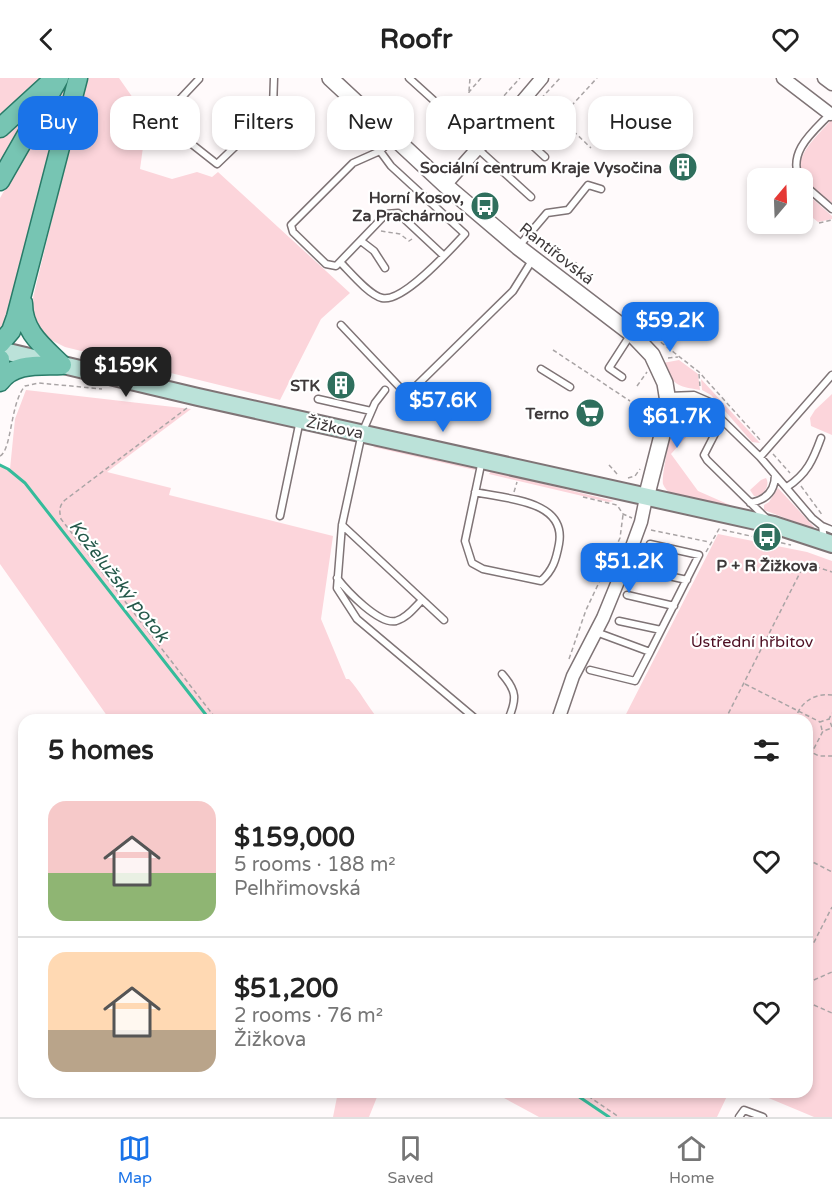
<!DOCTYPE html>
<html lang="en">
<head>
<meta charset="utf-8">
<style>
  body { margin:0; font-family:"Varela Round",sans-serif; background:#f2f2f2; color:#222; height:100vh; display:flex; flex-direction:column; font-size:22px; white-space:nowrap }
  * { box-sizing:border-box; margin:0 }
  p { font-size:20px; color:#767676 }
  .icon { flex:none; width:33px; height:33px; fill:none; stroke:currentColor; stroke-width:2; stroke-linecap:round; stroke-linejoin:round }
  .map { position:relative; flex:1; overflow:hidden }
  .sheet { position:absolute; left:18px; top:636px; width:795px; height:384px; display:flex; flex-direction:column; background:#fff; border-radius:18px; box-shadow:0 3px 9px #0003 }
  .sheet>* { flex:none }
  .guide { position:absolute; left:18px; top:18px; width:796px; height:54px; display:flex; gap:12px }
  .needle { width:39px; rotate:19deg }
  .controls { position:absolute; left:747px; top:90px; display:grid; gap:12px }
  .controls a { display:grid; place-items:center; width:66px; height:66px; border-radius:12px; background:#fff; box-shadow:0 3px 9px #0003; font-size:30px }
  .price { position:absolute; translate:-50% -51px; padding:0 14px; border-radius:12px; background:#1a73e8; color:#fff; font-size:20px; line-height:39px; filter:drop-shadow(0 2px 3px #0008) }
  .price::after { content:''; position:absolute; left:50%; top:36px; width:18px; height:14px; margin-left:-9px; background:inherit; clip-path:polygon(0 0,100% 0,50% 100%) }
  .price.current { background:#222; color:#fff }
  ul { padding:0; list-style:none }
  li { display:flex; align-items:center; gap:18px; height:150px; padding:0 30px }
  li+li { border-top:2px solid #e0e0e0 }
  li span { display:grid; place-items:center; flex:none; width:168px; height:120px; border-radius:18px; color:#555 }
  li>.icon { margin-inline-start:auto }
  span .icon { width:72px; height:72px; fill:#fffc; stroke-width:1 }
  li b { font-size:26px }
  h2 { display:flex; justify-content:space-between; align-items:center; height:72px; padding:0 30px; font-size:26px }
  .chip { padding:0 21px; border-radius:18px; background:#fff; box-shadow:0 3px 9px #0003; font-size:21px; line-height:54px }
  .chip.current { background:#1a73e8; color:#fff }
  header { display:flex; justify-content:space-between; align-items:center; height:78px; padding:0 30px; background:#fff; font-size:27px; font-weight:800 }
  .tabs { display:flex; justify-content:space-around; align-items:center; height:84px; border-top:2px solid #e0e0e0; background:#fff; font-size:16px; color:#767676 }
  .tabs a { display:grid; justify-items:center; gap:3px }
  .tabs .current { color:#1a73e8 }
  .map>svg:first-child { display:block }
  .green { fill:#fcd5db }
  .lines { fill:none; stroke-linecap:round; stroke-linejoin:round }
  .stream { stroke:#35bc9b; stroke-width:3 }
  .service-casing { stroke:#7f7476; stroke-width:9 }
  .minor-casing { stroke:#7f7476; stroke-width:15 }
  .tertiary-casing { stroke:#7f7476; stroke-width:18 }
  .secondary-casing { stroke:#7f7476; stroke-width:20 }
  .primary-casing { stroke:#297b68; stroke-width:21 }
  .path { stroke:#a9a4a5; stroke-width:1.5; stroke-dasharray:4.5 3; stroke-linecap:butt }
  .service { stroke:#fff; stroke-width:6 }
  .minor { stroke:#fff; stroke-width:12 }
  .tertiary { stroke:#fff; stroke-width:15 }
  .secondary { stroke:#bbe2d9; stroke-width:16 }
  .primary { stroke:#77c5b3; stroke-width:18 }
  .labels { text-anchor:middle; stroke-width:4.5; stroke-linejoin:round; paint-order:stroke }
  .poi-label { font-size:16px; font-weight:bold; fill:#3e393a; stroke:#fff; text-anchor:end }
  .street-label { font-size:16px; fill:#3e393a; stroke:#fff }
  .park-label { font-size:16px; fill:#4d0f22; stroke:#fff }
  .water-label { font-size:18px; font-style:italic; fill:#24584a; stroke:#fff }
</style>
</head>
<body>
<header><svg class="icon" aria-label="back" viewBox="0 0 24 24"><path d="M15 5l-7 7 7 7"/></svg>Roofr<svg class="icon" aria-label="heart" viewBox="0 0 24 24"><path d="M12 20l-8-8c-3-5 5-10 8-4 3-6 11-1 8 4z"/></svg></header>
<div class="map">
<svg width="832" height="1039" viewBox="0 0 832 1039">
  <rect width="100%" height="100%" fill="#fffafb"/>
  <path class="green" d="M 0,0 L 40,0 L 27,18 L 0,40 Z
    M 67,0 L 73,0 L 8,246 L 0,254 L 0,120 Z
    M 86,0 L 119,0 L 147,40 L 140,91 L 172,101 L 197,94 L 212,99 L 218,94 L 350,215 L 321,241 L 280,322 L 65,269 L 49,261 L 34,244 L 33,220 Z
    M 28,36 L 0,88 L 0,57 Z
    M 832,41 L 832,125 C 823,118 810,110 804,100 C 790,79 820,56 832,41 Z
    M 811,121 L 814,122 L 832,138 L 832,141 L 818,144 L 803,132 L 803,128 Z
    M 679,282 L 698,296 L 700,312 C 676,308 673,307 663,285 Z
    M 701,301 L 760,365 L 752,364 L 711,317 L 702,312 Z
    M 26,312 L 191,331 L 107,394 L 171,410 L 169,417 L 333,458 L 321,541 L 346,601 L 349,601 C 360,613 368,629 379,642 L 110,642 L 0,486 L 0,388 L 10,391 L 15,341 Z
    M 832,316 L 832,357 L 811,348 L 810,340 L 815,332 Z
    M 688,325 L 704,330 C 710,337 710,343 705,351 L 698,346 L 671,376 L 698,413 L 748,435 L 677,419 C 671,416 666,413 663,406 C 661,399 673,341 677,333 C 680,328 683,327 688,325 Z
    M 379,366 L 474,388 L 475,392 L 373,369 Z
    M 491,393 L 499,395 L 614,423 L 608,424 L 489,396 Z
    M 766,400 C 770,407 765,415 758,418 L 754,418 L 750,412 L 761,402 Z
    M 778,410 L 814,449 L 814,451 L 764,432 L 764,427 L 769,424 Z
    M 718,456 L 807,474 L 832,483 L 832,1039 L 814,1039 L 754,1014 L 807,1014 L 807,642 L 623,642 Z
    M 338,1014 L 379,1014 L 369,1039 L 333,1039 Z
    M 493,1014 L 729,1014 L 717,1039 L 539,1039 Z"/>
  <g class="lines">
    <path class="stream" d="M 0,387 L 8,391 L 25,405 L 210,642
      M 572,1014 L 609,1039"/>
    <g class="service-casing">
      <path id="service" d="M 409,0 L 482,66
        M 199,1 L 166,36 L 179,56 L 217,86 L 243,61
        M 220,38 L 243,61 L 273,30 L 274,0
        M 506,43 L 545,79
        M 364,49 L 373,41
        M 394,60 L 380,73 L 353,85 L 291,147 L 293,154 L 326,186 L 336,188 L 386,136 L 398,135 L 444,178
        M 528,63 L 547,42
        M 478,71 L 531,119
        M 799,100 C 788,73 813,54 830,36
        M 802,105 L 832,131
        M 802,118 L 808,111
        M 361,163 L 374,173 L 385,190
        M 519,168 L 547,135 L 568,132 L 588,107 L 601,111
        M 340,184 C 350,194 369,217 382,220 C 403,225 451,171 465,156 L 391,88 L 380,73
        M 341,247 L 407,317 L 513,213 L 533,181
        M 541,291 L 570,309
        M 622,299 L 609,290 L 631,256
        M 385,312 L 375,325 L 362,355 L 342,447 L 337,510 L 357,541 L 477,642
        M 668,318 L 694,317 L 710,324 L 722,342 L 760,379 L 812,440 L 822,448 L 824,461
        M 318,321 L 371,333
        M 722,342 L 704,377 L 707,382 L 767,441
        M 760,379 L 832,297
        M 787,409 C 807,396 813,382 821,360
        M 475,414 C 506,421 567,422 559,466 C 556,482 553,492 541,503 L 483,491 L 472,485 L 465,463 L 482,382
        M 750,425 C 766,422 775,413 775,397
        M 280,438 L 300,342
        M 342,447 L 444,542
        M 822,448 L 832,452
        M 650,466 L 699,477 L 650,574
        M 637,491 L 687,502
        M 337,500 C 347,513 379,547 396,543 C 407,540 415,529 422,522
        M 627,517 L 674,528
        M 619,543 L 661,552
        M 590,592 L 635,603 L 650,574 L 596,554
        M 502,596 C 517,613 517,621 508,642
        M 739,1039 L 744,1032 L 763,1039"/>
    </g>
    <g class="minor-casing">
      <path id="minor" d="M 783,0 L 830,36
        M 824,0 L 832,6
        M 445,107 L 477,71 L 497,53 L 542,0
        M 558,642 L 573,598 L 603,540 L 630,474 L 641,444 L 646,420"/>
    </g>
    <g class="tertiary-casing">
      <path id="tertiary" d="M 330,0 L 445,107 L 518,169 L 632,256 L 652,277 L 665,305 L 669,330 L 646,420"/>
    </g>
    <g class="secondary-casing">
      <path id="secondary" d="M 0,272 L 198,319 L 774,447 L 832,466"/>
    </g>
    <g class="primary-casing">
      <path id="primary" d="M 0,50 L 48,6
        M 0,103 L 59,0
        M 23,225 C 23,254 43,268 62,287
        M 0,266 L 11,253 L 16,239 L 78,0
        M 0,281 L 0,290
        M 0,304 C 14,284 40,288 62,287"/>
    </g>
    <path class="path" d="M 481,0 L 469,14 L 469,23 L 489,46
      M 469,13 L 470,0
      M 541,22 L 591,70
      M 536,26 L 560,0
      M 561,39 L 597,0
      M 484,40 L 520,0
      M 819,145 L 832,142
      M 381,153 L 400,156 L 409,163 L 412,161
      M 537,161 L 567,183 L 577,185
      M 649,255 L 699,294 L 762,364
      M 553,272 L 630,323
      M 668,280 L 678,279
      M 699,296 L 700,309
      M 637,308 L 647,294
      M 187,330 L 65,422 C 59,428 59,432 61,441 L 217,642
      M 773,376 L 790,395
      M 0,378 C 12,372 10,325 25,308 L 39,305 L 102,311
      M 609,387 L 618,397
      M 628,400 L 635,398 L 640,391
      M 801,408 L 823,438
      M 514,414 L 517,404
      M 583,419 L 617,427 L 623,436 L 632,440
      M 651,452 L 709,464
      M 706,474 L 719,451 L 791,467
      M 569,581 L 586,532 L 620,460 L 623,437
      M 745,606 L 820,644
      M 725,642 L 805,485 L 832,494
      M 795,642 C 800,624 814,615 832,617
      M 832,649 L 829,641 L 832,635
      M 822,652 L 820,644 L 829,641
      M 807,672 L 819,678 L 832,678
      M 807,684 L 823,653 L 832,650
      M 807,781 L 832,794
      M 807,878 L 832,829
      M 807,905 L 832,894
      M 807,924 L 832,935
      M 582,1014 L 619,1039"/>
    <use href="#service" class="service"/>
    <use href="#minor" class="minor"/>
    <use href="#tertiary" class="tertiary"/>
    <use href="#secondary" class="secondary"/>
    <use href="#primary" class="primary"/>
  </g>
  <defs>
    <g id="building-disc" transform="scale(1.5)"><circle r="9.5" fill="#2f6f5d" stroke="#fff"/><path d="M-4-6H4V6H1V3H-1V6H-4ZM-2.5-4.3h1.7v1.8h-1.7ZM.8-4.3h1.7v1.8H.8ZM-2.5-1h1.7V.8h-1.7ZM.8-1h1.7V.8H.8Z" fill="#fff"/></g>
    <g id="bus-disc" transform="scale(1.5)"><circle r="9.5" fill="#2f6f5d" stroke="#fff"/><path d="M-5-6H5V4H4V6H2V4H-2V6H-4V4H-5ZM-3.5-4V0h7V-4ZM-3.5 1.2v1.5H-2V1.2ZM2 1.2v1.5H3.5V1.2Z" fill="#fff"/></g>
    <g id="supermarket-disc" transform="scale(1.5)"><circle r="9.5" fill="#2f6f5d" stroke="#fff"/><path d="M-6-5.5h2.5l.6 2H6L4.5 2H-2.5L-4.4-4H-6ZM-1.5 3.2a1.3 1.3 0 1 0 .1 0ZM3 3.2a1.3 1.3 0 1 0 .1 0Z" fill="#fff"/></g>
  </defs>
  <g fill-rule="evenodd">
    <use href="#building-disc" x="683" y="89"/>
    <use href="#bus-disc" x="485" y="128"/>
    <use href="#building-disc" x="341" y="307"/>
    <use href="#supermarket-disc" x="590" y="335"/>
    <use href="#bus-disc" x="767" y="459"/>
  </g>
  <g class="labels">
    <g class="poi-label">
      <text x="662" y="95">Sociální centrum Kraje Vysočina</text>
      <text x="464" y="125">Horní Kosov,<tspan x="464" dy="18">Za Prachárnou</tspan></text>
      <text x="320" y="313">STK</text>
      <text x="569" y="341">Terno</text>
      <text x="767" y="493" text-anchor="middle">P + R Žižkova</text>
    </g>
    <g class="street-label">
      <text transform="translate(557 175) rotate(38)" y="6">Rantířovská</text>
      <text transform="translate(335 349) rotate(12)" y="6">Žižkova</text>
    </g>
    <g class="park-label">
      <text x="752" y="569">Ústřední hřbitov</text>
    </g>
    <g class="water-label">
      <text transform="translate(119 503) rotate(52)" y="6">Koželužský potok</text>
    </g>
  </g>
</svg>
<div class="controls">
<a><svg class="needle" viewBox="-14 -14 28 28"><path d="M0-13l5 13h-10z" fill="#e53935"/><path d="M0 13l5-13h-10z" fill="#767676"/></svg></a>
</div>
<b class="price" style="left:670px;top:275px">$59.2K</b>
<b class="price current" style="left:126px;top:320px">$159K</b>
<b class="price" style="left:443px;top:355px">$57.6K</b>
<b class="price" style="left:677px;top:371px">$61.7K</b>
<b class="price" style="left:629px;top:516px">$51.2K</b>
<div class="guide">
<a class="chip current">Buy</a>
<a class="chip">Rent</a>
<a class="chip">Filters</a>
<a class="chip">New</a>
<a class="chip">Apartment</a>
<a class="chip">House</a>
</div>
<section class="sheet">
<h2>5 homes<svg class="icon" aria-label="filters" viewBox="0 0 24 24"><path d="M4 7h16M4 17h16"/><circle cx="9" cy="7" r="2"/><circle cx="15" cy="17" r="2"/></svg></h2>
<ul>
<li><span style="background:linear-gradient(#f6c9c9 60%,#8fb573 0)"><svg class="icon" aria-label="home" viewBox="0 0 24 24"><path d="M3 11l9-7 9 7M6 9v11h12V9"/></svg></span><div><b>$159,000</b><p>5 rooms · 188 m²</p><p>Pelhřimovská</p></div><svg class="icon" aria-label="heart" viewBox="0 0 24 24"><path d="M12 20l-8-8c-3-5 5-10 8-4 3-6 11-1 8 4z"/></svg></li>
<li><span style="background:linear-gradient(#ffd9b3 65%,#b9a48a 0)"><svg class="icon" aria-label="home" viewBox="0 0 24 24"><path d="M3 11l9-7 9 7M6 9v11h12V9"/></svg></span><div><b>$51,200</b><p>2 rooms · 76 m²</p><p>Žižkova</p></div><svg class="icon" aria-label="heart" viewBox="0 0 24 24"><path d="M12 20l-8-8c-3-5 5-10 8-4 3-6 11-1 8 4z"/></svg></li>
</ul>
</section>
</div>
<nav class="tabs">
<a class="current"><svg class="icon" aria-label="map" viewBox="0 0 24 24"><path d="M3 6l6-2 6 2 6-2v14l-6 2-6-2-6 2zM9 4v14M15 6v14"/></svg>Map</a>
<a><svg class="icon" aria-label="saved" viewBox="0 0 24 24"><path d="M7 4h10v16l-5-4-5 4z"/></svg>Saved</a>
<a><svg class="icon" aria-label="home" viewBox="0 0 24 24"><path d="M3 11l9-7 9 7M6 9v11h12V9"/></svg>Home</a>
</nav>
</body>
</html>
